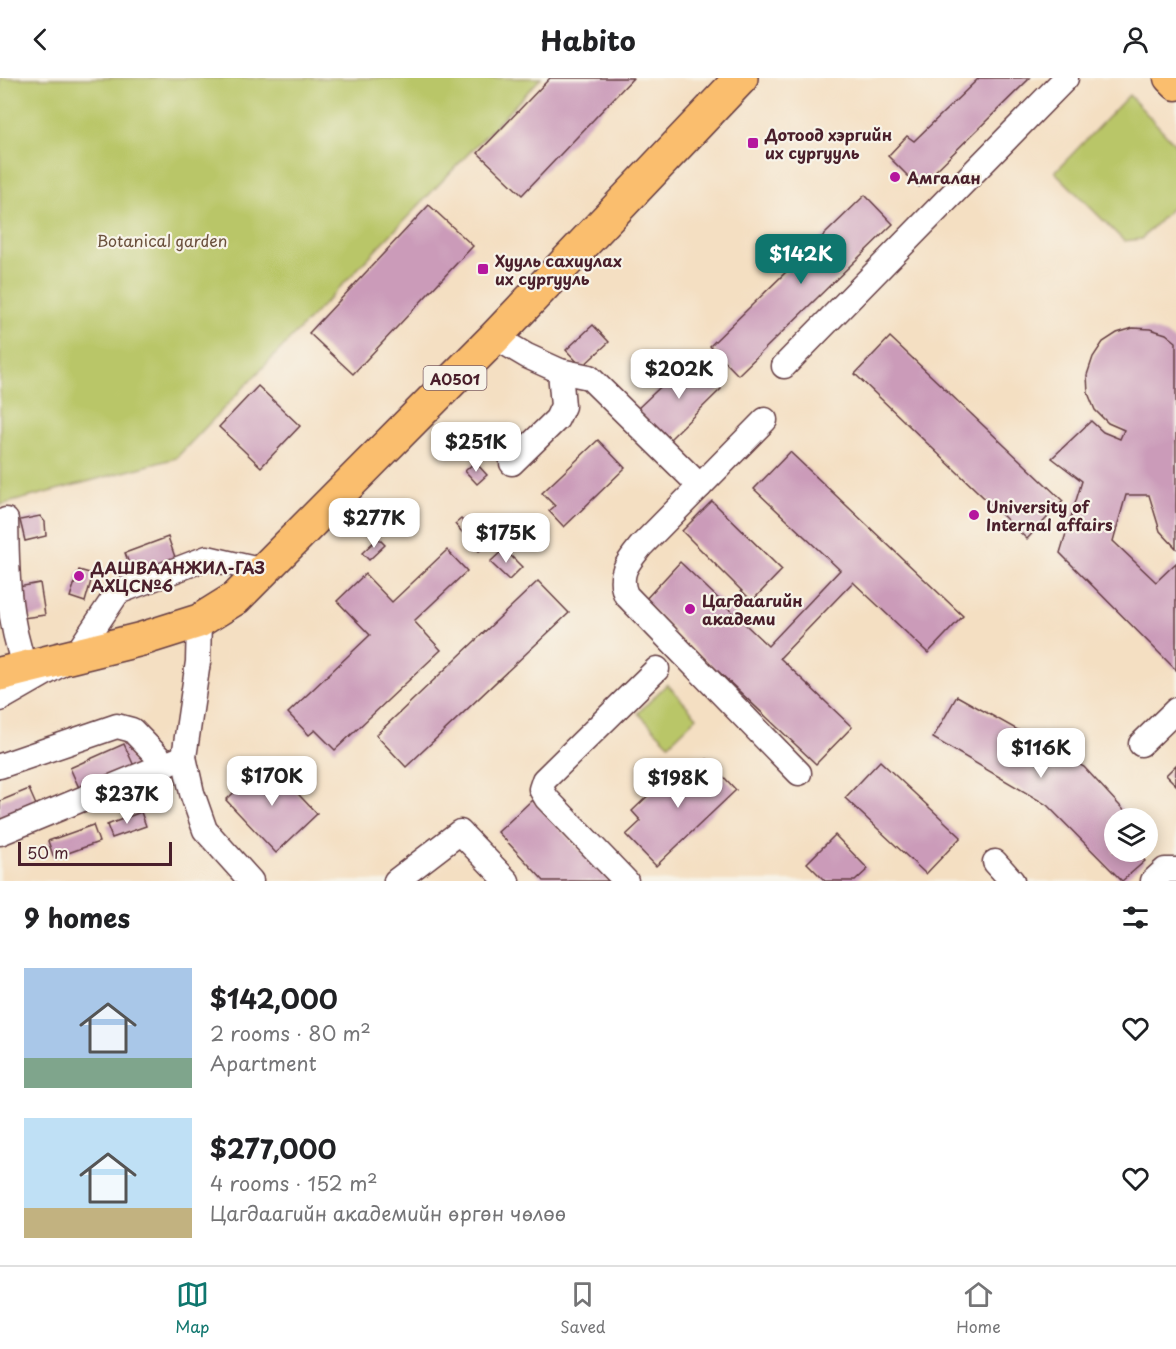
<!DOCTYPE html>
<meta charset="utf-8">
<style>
:root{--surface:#fff;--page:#f6f6f6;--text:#202124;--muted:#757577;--line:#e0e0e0;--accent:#0f766e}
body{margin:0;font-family:"Playpen Sans",sans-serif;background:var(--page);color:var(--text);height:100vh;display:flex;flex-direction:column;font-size:22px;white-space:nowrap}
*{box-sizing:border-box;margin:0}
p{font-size:20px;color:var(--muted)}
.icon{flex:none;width:33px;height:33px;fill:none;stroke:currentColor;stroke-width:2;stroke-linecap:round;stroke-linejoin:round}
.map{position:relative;height:803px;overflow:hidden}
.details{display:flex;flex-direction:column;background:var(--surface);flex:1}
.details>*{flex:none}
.tools{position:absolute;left:1104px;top:730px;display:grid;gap:12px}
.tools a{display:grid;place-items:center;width:54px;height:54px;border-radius:50%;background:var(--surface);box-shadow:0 3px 15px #0003;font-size:30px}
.scale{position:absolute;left:18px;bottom:15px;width:154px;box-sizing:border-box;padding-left:6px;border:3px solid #4a1f2b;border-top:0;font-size:16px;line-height:21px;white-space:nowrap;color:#4a1f2b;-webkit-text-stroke:4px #f7f3e8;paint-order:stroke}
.price{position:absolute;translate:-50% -51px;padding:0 14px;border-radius:12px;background:#fff;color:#222;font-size:20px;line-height:39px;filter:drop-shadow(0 2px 3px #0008)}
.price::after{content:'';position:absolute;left:50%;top:36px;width:18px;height:14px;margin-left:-9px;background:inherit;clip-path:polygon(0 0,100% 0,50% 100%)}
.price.on{background:var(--accent);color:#fff}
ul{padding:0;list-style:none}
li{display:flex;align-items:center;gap:18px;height:150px;padding:0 24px}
li span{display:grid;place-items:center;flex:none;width:168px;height:120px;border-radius:0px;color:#555}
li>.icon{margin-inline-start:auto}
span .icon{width:72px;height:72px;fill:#fffc;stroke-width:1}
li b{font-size:26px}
h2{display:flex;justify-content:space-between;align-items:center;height:72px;padding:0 24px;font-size:26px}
header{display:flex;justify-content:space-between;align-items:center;height:78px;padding:0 24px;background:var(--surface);font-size:27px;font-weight:700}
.dock{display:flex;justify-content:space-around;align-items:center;height:84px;border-top:2px solid var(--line);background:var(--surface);font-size:16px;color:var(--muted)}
.dock a{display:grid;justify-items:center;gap:3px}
.dock .on{color:var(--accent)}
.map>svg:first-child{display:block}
.green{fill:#b9c668;stroke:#82724a;stroke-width:1.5}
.building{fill:#cb9bb9}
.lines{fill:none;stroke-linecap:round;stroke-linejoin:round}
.minor-casing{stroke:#643c42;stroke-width:27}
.major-casing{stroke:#643c42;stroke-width:33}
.highway-casing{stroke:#643c42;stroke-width:36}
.minor{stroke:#fff;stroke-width:24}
.major{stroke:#fabe6e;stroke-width:30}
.highway{stroke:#fabe6e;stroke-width:33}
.poi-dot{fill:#b5179e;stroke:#f7f3e8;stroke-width:2}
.labels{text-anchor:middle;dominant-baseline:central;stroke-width:4.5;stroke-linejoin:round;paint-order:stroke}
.shield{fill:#f7f3e8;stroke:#7e5f64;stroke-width:1.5}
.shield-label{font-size:15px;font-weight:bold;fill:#4a1f2b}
.poi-label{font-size:16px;font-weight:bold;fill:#4a1f2b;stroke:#f7f3e8;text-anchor:start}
.park-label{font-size:16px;fill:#6b513d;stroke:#f7f3e8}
</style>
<header><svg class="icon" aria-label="back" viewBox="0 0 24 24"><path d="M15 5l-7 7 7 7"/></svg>Habito<svg class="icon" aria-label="person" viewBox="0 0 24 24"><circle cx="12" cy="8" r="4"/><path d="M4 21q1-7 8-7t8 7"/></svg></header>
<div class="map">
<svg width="1176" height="803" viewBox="0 0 1176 803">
<rect width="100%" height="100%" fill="#f7f3e8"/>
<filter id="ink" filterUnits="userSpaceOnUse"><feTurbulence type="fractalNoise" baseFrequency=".0167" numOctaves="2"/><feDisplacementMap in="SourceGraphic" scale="12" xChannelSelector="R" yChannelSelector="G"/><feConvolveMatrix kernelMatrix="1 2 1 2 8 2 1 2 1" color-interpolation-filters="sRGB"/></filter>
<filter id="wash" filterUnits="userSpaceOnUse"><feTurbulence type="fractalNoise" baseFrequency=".008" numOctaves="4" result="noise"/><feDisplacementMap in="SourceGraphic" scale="24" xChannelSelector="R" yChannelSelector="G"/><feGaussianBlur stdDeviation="1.35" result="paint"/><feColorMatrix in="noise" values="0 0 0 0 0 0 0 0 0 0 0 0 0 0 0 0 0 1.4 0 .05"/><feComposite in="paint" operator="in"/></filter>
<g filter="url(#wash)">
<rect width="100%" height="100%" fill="#f4dfc2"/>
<g class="green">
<path d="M0 0H541L176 380 0 427Z"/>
<path d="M1129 17 1176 67V126L1141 161 1124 163 1055 94Z"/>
<path d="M667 606 697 639 669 666 638 635Z"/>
</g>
<g id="blocks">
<g class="building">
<path d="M550 0H633L522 117 478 75Z"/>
<path d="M979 0H1030L919 109 888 78 907 58 914 63Z"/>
<path d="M865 117 893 146 738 297 710 268Z"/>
<path d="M429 127 473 168 353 296 309 255Z"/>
<path d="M593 247 609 264 582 289 566 272Z"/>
<path d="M1133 250 1150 251 1166 256 1176 264V470L1160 453 1149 417H1126L1113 463 1156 504 1176 485V592L1060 475 1082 403 1052 380 1091 343 1103 354 1120 361 1124 352 1108 345 1095 332 1088 315 1087 297 1093 279 1103 264 1117 255Z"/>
<path d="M890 259 1063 423 1027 461 855 296Z"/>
<path d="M691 280 721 311 667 364 636 332Z"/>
<path d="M258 308 300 348 261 389 219 349Z"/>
<path d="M598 362 625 390 564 449 549 433 555 428 542 415Z"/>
<path d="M790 374 963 538 928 575 853 504 780 580 852 649 816 686 644 523 680 484 768 568 840 492 754 411Z"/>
<path d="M475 384 487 397 477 406 465 393Z"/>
<path d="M712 423 782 492 752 523 682 453Z"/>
<path d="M40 438 45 444 46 458 25 463 20 442Z"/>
<path d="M461 441 486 468 479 473 455 446Z"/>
<path d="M168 459 177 485 135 501 125 475Z"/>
<path d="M378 460 385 467 369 482 362 475Z"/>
<path d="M504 471 522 489 509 502 490 484Z"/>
<path d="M447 472 467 493 414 543 441 572 335 672 315 652 309 657 288 635 370 557 337 523 365 496 392 524Z"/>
<path d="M79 492 93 496 85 524 70 519Z"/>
<path d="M538 503 569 535 406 689 376 657Z"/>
<path d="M40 505 45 537 23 540 18 509Z"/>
<path d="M957 618 1084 689 1132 741H1114V774H1137L1145 783 1122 803 1047 727 933 660Z"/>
<path d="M124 666 134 688 80 712 70 690Z"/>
<path d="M707 681 736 712 656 788 626 757 641 743 632 733 682 685 692 695Z"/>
<path d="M267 683 317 736 276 775 226 722Z"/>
<path d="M880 683 961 759 926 796 845 720Z"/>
<path d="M1176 687V707L1166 697Z"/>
<path d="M29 711 36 727 0 743V723Z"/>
<path d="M532 722 609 803H544L498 754Z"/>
<path d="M141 734 146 748 112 760 107 747Z"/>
<path d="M93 747 99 764 54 780 48 763Z"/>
<path d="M835 757 868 791 855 803H825L807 785Z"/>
</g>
</g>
</g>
<g filter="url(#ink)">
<use href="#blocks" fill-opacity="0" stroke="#643c42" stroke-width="1.5"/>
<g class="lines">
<g class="minor-casing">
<g id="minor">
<path d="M495 259 527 278 560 293 589 299 700 408"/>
<path d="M784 288 1066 0"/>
<path d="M765 342 641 468C628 484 617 496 626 517L799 695"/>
<path d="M512 385 557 341 563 328 560 293"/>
<path d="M6 442C7 494 7 540 25 589"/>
<path d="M199 543 198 584 184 679 192 715 205 752 251 803"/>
<path d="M0 621 75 578 118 514 207 480 264 493"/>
<path d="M1141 666 1176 632"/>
<path d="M0 688 117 648 132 652 166 687"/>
<path d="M0 755 184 679"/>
<path d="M995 784 1012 803"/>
<path d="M396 803 460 754 507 803"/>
<path d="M626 803 547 721 541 711 544 702 657 591"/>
<path d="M1153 803 1165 792H1176"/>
</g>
</g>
<g class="major-casing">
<path id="major" d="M1169 0 1176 7"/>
</g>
<g class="highway-casing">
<path id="highway" d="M0 596 142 561 199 543 236 520 495 259 741 0"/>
</g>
<use href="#minor" class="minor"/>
<use href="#major" class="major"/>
<use href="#highway" class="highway"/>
</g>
</g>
<g class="poi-dot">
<rect x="747" y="59" width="12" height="12" rx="3"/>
<circle cx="895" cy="99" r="6"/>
<rect x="477" y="185" width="12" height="12" rx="3"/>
<circle cx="974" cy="437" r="6"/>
<circle cx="79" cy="498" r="6"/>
<circle cx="690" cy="531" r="6"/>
</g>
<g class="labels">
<rect class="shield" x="423.5" y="288" width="63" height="24" rx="4.5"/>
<g class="shield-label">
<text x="455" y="300">A0501</text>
</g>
<g class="poi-label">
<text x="765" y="56">Дотоод хэргийн<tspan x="765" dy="18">их сургууль</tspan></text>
<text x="907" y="99">Амгалан</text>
<text x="495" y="182">Хууль сахиулах<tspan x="495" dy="18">их сургууль</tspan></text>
<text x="986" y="428">University of<tspan x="986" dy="18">Internal affairs</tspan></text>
<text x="91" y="489">ДАШВААНЖИЛ-ГАЗ<tspan x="91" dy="18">АХЦС№6</tspan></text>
<text x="702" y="522">Цагдаагийн<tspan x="702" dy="18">академи</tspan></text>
</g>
<g class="park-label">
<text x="162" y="162">Botanical garden</text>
</g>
</g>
</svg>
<div class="tools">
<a><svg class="icon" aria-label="layers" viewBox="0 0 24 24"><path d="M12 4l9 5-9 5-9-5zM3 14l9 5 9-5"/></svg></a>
</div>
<div class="scale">50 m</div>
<b class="price on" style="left:801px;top:207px">$142K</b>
<b class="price" style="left:679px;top:322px">$202K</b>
<b class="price" style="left:476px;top:395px">$251K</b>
<b class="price" style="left:374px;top:471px">$277K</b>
<b class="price" style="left:506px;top:486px">$175K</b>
<b class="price" style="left:1041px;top:701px">$116K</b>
<b class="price" style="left:272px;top:729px">$170K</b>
<b class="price" style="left:678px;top:731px">$198K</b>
<b class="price" style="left:127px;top:747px">$237K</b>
</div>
<section class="details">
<h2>9 homes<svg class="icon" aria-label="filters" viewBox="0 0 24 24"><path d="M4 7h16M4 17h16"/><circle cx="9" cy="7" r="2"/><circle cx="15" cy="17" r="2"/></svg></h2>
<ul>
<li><span style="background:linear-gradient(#a9c7e8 75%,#7fa58c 0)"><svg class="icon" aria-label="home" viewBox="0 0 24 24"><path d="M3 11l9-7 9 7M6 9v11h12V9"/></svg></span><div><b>$142,000</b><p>2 rooms · 80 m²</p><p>Apartment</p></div><svg class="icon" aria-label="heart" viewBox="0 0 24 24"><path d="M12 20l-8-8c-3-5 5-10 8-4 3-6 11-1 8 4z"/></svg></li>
<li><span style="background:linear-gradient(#bfe0f5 75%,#c2b280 0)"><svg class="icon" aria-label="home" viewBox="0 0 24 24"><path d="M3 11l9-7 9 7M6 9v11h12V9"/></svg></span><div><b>$277,000</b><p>4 rooms · 152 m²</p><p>Цагдаагийн академийн өргөн чөлөө</p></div><svg class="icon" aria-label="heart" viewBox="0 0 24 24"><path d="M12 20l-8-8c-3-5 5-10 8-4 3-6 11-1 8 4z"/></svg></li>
</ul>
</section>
<nav class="dock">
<a class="on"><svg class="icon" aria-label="map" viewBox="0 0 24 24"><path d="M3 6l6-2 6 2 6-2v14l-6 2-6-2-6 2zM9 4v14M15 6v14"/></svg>Map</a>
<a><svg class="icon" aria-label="saved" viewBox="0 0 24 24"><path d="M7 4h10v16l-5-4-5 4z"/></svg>Saved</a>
<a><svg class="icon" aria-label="home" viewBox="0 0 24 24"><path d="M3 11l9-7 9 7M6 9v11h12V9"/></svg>Home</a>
</nav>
